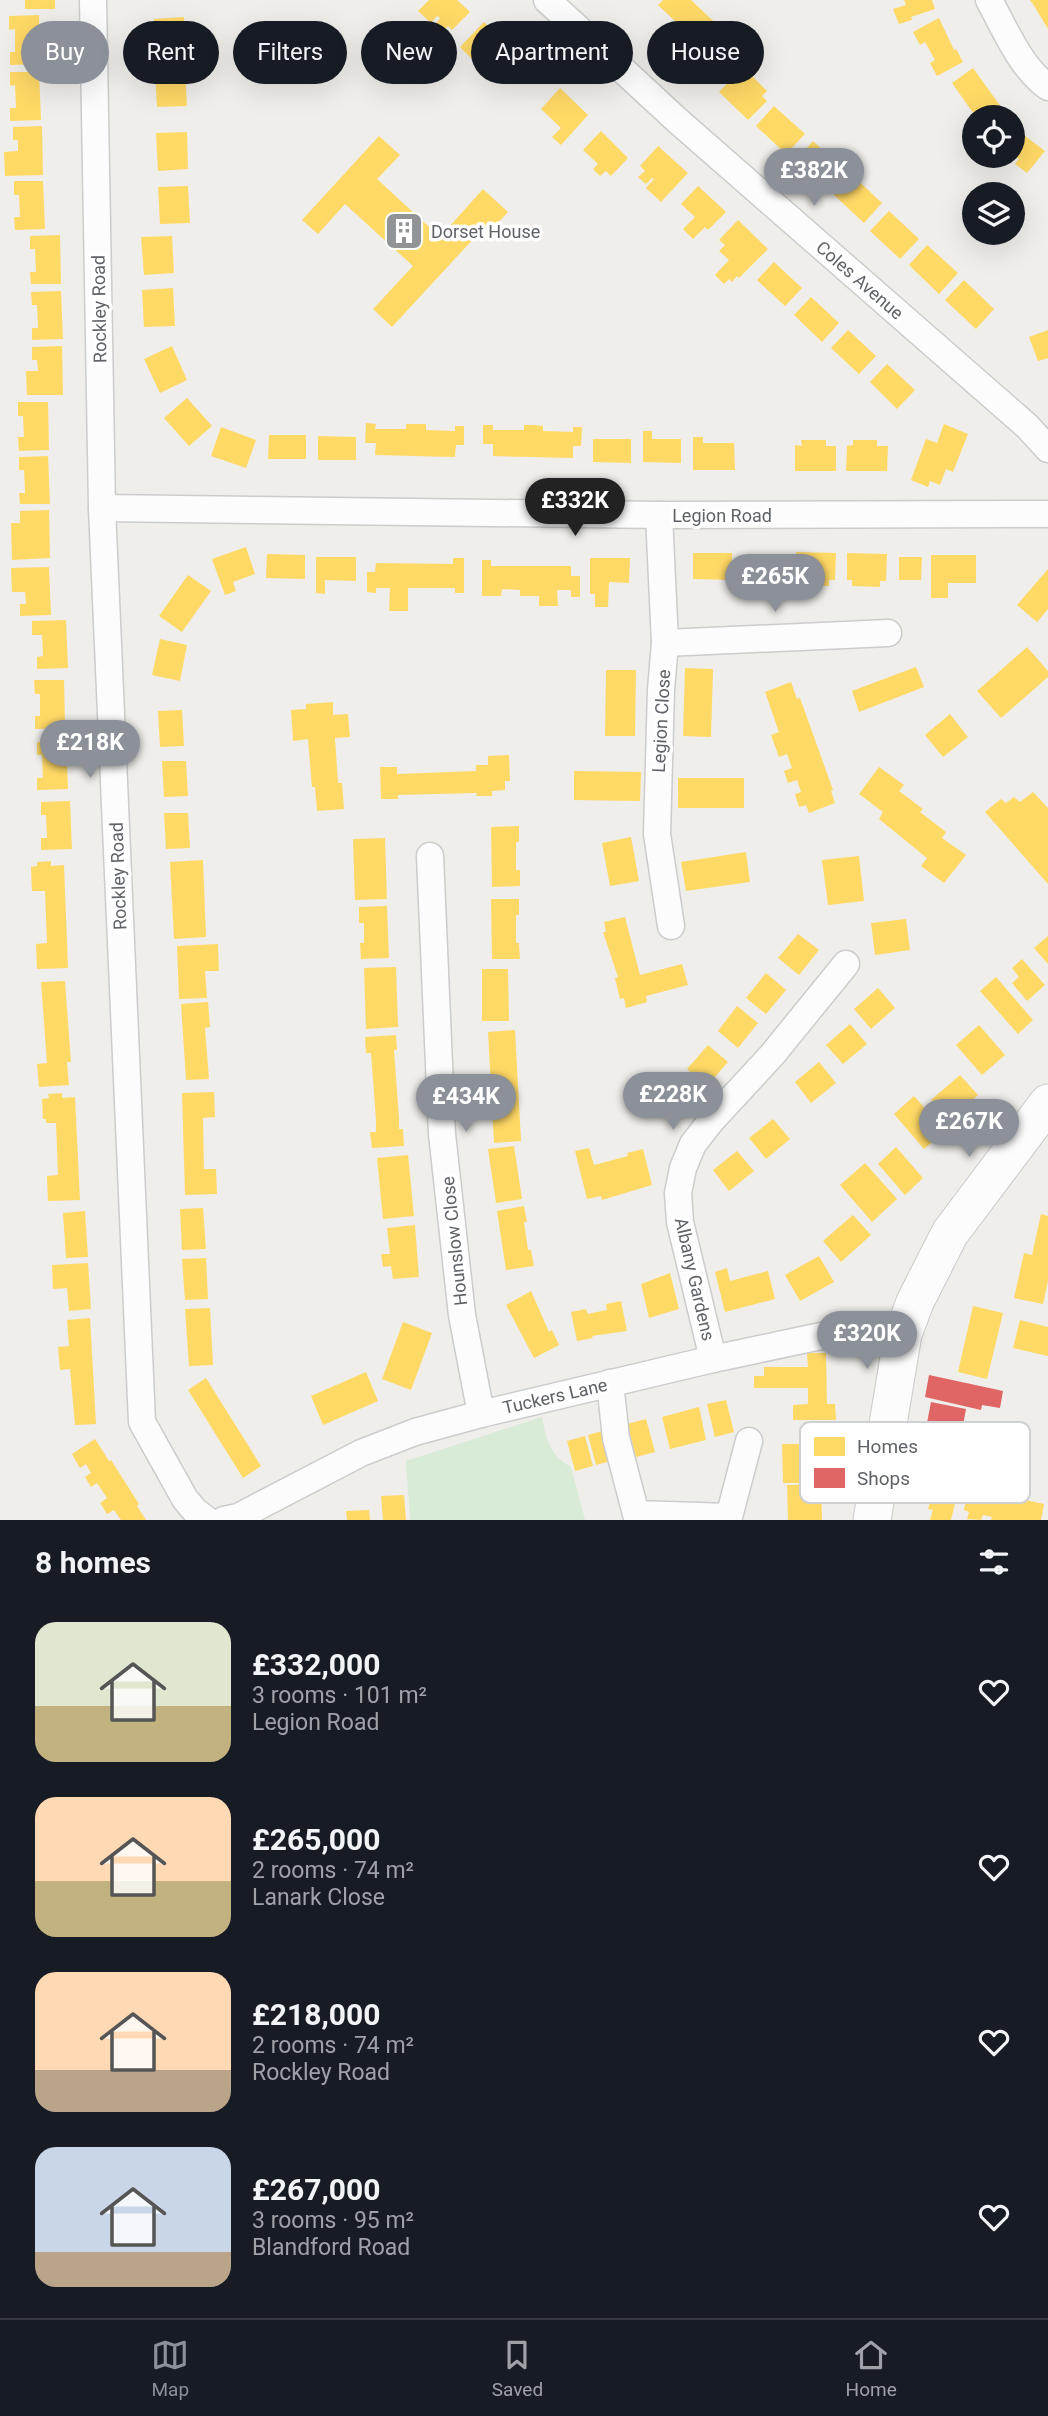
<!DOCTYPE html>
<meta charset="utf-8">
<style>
:root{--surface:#171b24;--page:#20242c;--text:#f1f3f6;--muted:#9ea1a6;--line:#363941;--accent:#8c9099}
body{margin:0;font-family:Roboto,sans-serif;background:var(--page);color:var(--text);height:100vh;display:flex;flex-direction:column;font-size:26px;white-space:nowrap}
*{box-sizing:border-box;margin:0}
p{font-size:23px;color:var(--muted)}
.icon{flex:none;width:38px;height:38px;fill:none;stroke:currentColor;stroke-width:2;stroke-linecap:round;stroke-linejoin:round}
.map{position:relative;height:1520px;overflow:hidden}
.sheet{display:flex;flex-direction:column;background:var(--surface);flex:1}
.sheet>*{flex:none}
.guide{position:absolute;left:21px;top:21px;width:1006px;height:63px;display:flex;gap:14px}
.tools{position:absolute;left:962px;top:105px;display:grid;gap:14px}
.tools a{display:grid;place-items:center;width:63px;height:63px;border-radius:50%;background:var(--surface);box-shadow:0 7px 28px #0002;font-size:35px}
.price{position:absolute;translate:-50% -60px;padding:0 16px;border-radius:24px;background:var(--accent);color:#fff;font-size:23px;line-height:46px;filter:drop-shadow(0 2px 4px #0008)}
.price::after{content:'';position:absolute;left:50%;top:42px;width:21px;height:16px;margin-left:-10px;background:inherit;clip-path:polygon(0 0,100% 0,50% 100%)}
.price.selected{background:#222;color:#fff}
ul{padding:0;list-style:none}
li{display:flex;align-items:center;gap:21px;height:175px;padding:0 35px}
li span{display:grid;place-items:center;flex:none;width:196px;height:140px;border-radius:21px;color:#555}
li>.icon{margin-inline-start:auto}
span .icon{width:84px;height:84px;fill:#fffc;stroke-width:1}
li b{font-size:30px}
h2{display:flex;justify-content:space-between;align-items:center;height:84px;padding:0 35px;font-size:30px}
.pill{padding:0 24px;border-radius:32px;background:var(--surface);box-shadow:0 7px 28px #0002;font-size:24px;line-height:63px}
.pill.selected{background:var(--accent);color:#fff}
.dock{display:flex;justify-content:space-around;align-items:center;height:98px;border-top:2px solid var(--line);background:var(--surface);font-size:19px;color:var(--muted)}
.dock a{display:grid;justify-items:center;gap:4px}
.dock .selected{color:var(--accent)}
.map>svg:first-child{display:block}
.green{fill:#d8ebd6}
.homes{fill:#ffd966}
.shops{fill:#e06666}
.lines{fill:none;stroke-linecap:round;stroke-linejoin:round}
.street-casing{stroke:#cbcccc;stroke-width:29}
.secondary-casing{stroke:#cacacb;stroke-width:39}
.street{stroke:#fdfcfc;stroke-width:26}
.secondary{stroke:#fdfcfc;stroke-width:37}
.labels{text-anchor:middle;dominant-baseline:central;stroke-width:7;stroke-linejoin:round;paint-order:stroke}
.poi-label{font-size:18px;fill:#5f6368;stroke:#fff;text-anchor:start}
.street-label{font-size:18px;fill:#5f6368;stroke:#fff}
.key{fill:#fff;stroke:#cfd0d2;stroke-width:2}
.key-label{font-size:19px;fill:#5f6368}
</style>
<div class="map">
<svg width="1048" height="1520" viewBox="0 0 1048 1520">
<rect width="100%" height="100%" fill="#efeeea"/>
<path class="green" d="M542 1417C546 1439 550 1456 571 1467L585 1520H410L406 1461Z"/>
<g class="homes">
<rect x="25" y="0" width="30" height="9"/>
<path d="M429 0H457L470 12 452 30 448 26 443 32 435 24 440 19 439 17 437 16 431 23 418 11Z"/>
<path d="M663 0H691L729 36 711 55 658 5Z"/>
<path d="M904 0H932L935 9 911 17 912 20 899 24 893 9 906 5Z"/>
<path d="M1030 0H1048V29L1033 4Z"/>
<path d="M39 15 40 64 10 65V52H15V29L9 30V16Z"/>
<path d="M184 17 186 55 156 56 154 19Z"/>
<path d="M939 18 954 50 956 49 963 62 937 76 930 63 935 60 925 42 920 45 913 32Z"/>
<path d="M484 22 518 55 500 74 480 55 474 61 460 47Z"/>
<path d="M743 67 767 91 762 96 767 101 748 120 719 92Z"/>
<path d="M973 68 1004 111 995 117H976L952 83Z"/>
<path d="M185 69 187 106 157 107 155 70Z"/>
<path d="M10 72H39L41 120 10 121V108H16L15 85 10 86Z"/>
<path d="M560 88 588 115 561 145 552 137 561 128 541 109Z"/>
<path d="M774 106 805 134 786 154 756 126Z"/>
<path d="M1013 124 1018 128 1017 130 1045 151 1027 173 1015 164 1019 159 1013 155Z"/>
<path d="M42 126 43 175 5 176 4 152 18 151V140H13V127Z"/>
<path d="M601 131 628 158 611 176 606 171 600 176 593 169 598 164 583 150Z"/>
<path d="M187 132 188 169 158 171 156 133Z"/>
<path d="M379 136 400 155 377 179 440 237 483 189 508 212 493 228 488 223 392 327 373 309 413 266 345 204 318 234 302 220Z"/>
<path d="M813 141 844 170 825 190 795 161Z"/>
<path d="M658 146 688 173 661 202 646 188 654 179 652 178 646 184 638 177 645 171 640 166Z"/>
<path d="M852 175 882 203 864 223 834 195Z"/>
<path d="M14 181H43L45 229 15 230 14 217H20L19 195H14Z"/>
<path d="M188 186 190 223 160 224 158 187Z"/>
<path d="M698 186 726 212 708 230 705 227 693 239 683 229 695 217 681 204Z"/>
<path d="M889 211 919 239 900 259 870 231Z"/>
<path d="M738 220 768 249 739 278 737 276 732 282 729 279 724 284 715 275 729 260 719 251 725 245 719 240Z"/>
<path d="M60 235 61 284H31L30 272H36L35 249H30V236Z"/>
<path d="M172 236 174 273 144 275 141 237Z"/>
<path d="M927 245 958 273 939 294 909 265Z"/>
<path d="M774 262 802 288 785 306 757 280Z"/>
<path d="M964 280 994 309 976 329 945 300Z"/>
<path d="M173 288 175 326 144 327 142 290Z"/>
<path d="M61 291 63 339 32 340V328H38L37 305H32L31 292Z"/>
<path d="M811 297 839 323 822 342 794 315Z"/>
<path d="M848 330 876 356 859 374 831 348Z"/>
<path d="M1048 330V358L1038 361 1029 337Z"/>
<path d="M62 346 63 395H27L26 371H38L37 360H32V347Z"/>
<path d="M172 346 187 380 160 393 144 359Z"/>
<path d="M887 364 915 390 897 409 870 382Z"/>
<path d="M187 398 212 426 189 446 164 418Z"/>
<path d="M18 402H48L49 450 19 451 18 437H24L23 416H18Z"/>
<path d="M366 423 376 424 375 429H406V424H426V430L455 431V426H464V445H456L455 457 375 455 376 443H365Z"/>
<path d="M944 424 968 434 953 472 946 469 940 485 930 481 928 487 911 480 926 439 937 443Z"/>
<path d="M483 425H493V430H524V425H534L543 426V431L573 432V427H582L581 446H573V458L493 456V444H483Z"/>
<path d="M221 427 256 440 246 468 211 456Z"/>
<path d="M643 431H652V439H681V463L643 462Z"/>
<path d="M269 435H306V459H268Z"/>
<path d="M318 436 356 437V460H318Z"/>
<path d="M693 437H703V443H734L735 470H693Z"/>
<path d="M593 439H631V463L593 462Z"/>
<path d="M801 440H826V446H836V471H795V445L802 446Z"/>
<path d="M853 440H877V446H888L887 471H846L847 446 853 445Z"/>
<path d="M48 456 50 504H20L19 493H25L24 470H19V457Z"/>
<path d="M49 510 50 558 12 560 11 523H20V511Z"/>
<path d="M246 547 255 574 233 582 236 591 225 595 212 559Z"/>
<path d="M796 552 836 553 835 580H829V586H801V580H796Z"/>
<path d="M693 553H732V580L693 579Z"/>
<path d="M847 553 887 554 886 581H880V587L852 586V580H847Z"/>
<path d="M267 554 305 555V579L266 578Z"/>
<path d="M744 555H784V594H766V583L763 582V589H743Z"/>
<path d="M931 555H976V583H948V598H931Z"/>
<path d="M316 557H356V581L325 580V594L316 593Z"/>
<path d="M899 557H922L921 580H899Z"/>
<path d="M453 558H464V593H455V588H408V611H389L390 588H376V593L367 592V572H375L376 563 453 564Z"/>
<path d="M590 558H630L629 583 609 582 608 607H595V594H590Z"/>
<path d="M482 560H491V566H571V576H580V597H571V590H557L558 606H539V596H520V590L502 589 501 596H482Z"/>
<path d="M49 567 51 615 20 616V604H26L25 592H12L11 568Z"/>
<path d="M1048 569V609L1037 622 1017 605Z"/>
<path d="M188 575 211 591 182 632 159 616Z"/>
<path d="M66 620 68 668 37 669V657L43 656 42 635H32V621Z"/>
<path d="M160 639 187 645 180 681 152 675Z"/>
<path d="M1027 647 1048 671V677L1001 718 977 691Z"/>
<path d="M916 667 924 687 859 712 852 691Z"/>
<path d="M685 668 713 669 711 737 683 736Z"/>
<path d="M606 670H636L635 736H605Z"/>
<path d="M34 680H64L65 728 35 729V716H40V694H35Z"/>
<path d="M791 682 797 699 800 698 833 790 831 791 835 803 809 813 806 805 799 807 795 794 801 792 797 780 788 783 784 771 792 768 787 754 779 757 771 735 779 732 765 692Z"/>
<path d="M333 702V715L348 714 350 737 335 738 338 783H342L344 809 317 811 315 787H312L308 739 293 741 291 710 306 709V704Z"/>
<path d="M182 710 184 746 160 747 158 711Z"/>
<path d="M950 714 968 737 943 757 925 735Z"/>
<path d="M66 741 68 789 37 790V778H43L42 755H37V742Z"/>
<path d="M509 755 510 781H505V790L492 791V796H476L477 793 398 795V799H381L380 767H397V774L476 771V765H488V756Z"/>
<path d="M162 761H186L188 796 164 797Z"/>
<path d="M879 767 904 785 899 791 923 809 920 812 946 832 942 838 966 855 944 883 921 866 927 858 879 819 883 812 859 794Z"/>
<path d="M574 771 641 772 640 801 574 800Z"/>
<rect x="678" y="778" width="66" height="30"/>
<path d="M1033 792 1048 808V884L985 812 1001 799 1006 803 1014 797 1020 802Z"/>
<path d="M70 801 72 849 41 850V838H47L46 815H41V802Z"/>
<path d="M164 813H188L190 848 166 849Z"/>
<path d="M519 826V842H516V870H520V886L492 887 491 827Z"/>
<path d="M631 837 639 881 610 886 602 843Z"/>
<path d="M385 838 387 899 355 900 353 839Z"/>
<path d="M746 852 750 882 686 891 681 862Z"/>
<path d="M859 856 864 901 828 905 822 860Z"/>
<path d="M203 860 206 937 174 939 170 862Z"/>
<path d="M51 861V866L64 865 68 968 37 969 36 944 47 943 45 891H32L31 867 37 866V862Z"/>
<path d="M491 899H519V915H516V943H519L520 959H492Z"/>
<path d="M387 906 389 958 361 959 360 943H364V923H359V907Z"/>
<path d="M625 917 640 975 682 964 688 985 646 996 647 1002 626 1008 624 998 620 999 615 978 618 977 603 932H606L604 922Z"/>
<path d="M906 919 910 950 875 955 871 923Z"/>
<path d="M798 934 819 950 799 975 778 958Z"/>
<path d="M1048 936V964L1034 948Z"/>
<path d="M218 944 219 971H205L207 998 179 999 177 946Z"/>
<path d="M1022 959 1045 985 1027 1001 1012 983 1019 977 1012 968Z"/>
<path d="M396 967 398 1027 366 1029 364 968Z"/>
<path d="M482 969H508L509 1021H482Z"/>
<path d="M766 973 786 990 766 1014 746 998Z"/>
<path d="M996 977 1033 1020 1018 1034 980 991Z"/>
<path d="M65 981 71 1062H67L69 1085 39 1087 37 1064 47 1063 41 982Z"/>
<path d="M878 988 895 1008 871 1029 854 1009Z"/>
<path d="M208 1002 210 1027 205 1028 209 1079 186 1080 181 1004Z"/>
<path d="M737 1006 758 1023 738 1048 718 1031Z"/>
<path d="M850 1024 867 1044 843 1064 826 1045Z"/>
<path d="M979 1025 1005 1055 982 1075 956 1045Z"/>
<path d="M515 1030 521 1141 494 1143 488 1032Z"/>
<path d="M396 1035 397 1050H394L399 1118V1129H403L404 1146 372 1148 370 1132H376V1120L371 1053H366L365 1037Z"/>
<path d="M708 1045 728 1062 707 1086 687 1069Z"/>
<path d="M819 1062 836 1083 811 1103 795 1082Z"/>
<path d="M960 1075 978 1095 949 1121 931 1100Z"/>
<path d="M675 1080 692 1101 669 1121 652 1101Z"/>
<path d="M214 1092 215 1117 203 1118 204 1169H216L217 1194 185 1195 182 1093Z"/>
<path d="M62 1093V1098L75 1097 80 1200 48 1201 47 1176 58 1175 56 1123H46V1119H43L42 1099 49 1098 48 1094Z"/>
<path d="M914 1096 945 1131 924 1149 894 1114Z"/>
<path d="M773 1119 790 1139 766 1159 749 1138Z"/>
<path d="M514 1146 522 1199 496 1203 488 1149Z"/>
<path d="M896 1147 923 1178 905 1195 878 1164Z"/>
<path d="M589 1148 594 1165 628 1156 627 1153 643 1149 652 1185 602 1200 601 1196 587 1199 575 1151Z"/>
<path d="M737 1151 754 1171 729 1191 713 1170Z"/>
<path d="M408 1155 414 1216 383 1219 377 1158Z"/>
<path d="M865 1163 897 1199 872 1222 840 1185Z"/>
<path d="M524 1206 527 1222H524L528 1250H531L534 1266 506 1270 497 1211Z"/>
<path d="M203 1208 206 1249 182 1250 180 1209Z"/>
<path d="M85 1211 88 1257 66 1258 63 1213Z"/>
<path d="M1041 1214 1048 1216V1281L1043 1304 1014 1298 1024 1253 1032 1255Z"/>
<path d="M853 1215 871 1235 841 1262 823 1241Z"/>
<path d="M415 1225 419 1277 393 1279 391 1266 383 1267 381 1254H390L387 1228Z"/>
<path d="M819 1256 834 1282 800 1301 785 1275Z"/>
<path d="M206 1258 208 1299 185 1300 182 1259Z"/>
<path d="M88 1263 91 1309 69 1311 67 1288 53 1289 52 1265Z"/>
<path d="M727 1268 730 1281 768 1271 775 1299 725 1312 715 1272Z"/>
<path d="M670 1273 679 1309 649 1318 641 1284Z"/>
<path d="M531 1291 549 1332 552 1330 559 1345 534 1358 506 1305Z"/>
<path d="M621 1301 627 1331 592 1336 593 1338 577 1341 571 1312 586 1309 588 1314 597 1312 607 1310 606 1304Z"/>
<path d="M973 1306 1003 1313 987 1379 958 1372Z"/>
<path d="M210 1308 213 1365 189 1366 185 1309Z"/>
<path d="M90 1318 96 1424 75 1425 70 1369 60 1370 58 1347 69 1346 67 1320Z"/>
<path d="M1020 1320 1048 1327V1356L1013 1348Z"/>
<path d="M403 1322 432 1333 411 1390 382 1379Z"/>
<path d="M807 1353H826L827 1404H835L836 1420H793V1405L808 1404V1388H754V1376H764V1367H808Z"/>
<path d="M366 1372 378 1401 323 1425 311 1396Z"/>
<path d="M206 1378 261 1466 243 1478 188 1390Z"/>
<path d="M726 1400 734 1432 715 1437 707 1404Z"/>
<path d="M699 1407 706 1440 670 1449 662 1417Z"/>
<path d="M646 1419 655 1452 636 1457 627 1424Z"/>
<path d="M606 1430 614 1460 596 1465 588 1435Z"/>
<path d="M585 1436 593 1466 575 1471 567 1441Z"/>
<path d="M95 1439 109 1461 111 1460 139 1504 137 1506 146 1520H121L114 1510 107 1514 100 1503 107 1498 97 1483 91 1487 85 1477 91 1473 86 1464 80 1468 72 1454Z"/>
<path d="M782 1444H817L818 1483H783Z"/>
<path d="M821 1484 822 1520H788L787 1485Z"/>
<path d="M980 1487 1015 1493 1014 1497 1016 1498 1044 1504 1041 1520H991L992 1517 983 1515 981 1520 967 1519 969 1512 964 1510 968 1488 980 1490Z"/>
<path d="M933 1489 957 1495 951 1520H930L933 1510 928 1509Z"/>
<path d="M404 1495 406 1520H383L381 1496Z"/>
<path d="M369 1510 370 1520H347L346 1511Z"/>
</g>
<g class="shops">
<path d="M929 1375 1003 1391 1000 1408 982 1405 981 1410 925 1397Z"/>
<path d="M931 1402 966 1409 962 1430 927 1423Z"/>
</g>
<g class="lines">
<g class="street-casing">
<g id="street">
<path d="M93 0 102 508 142 1422 185 1499 195 1511 207 1520"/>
<path d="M547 0 678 121 1027 426 1048 449"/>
<path d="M989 0C1005 29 1020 67 1048 87"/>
<path d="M102 508 659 515 1048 514"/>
<path d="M659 515 665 643 661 690 657 834 671 926"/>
<path d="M665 643 888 633"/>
<path d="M430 856 442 1134 462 1315 481 1414"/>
<path d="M713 1359 680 1222 678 1193 683 1168 693 1144 711 1121 772 1055 846 964"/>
<path d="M610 1383 616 1438 636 1514 729 1517 749 1441"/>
<path d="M224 1520 238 1517 361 1453 415 1432 481 1414 713 1359 821 1336 862 1332 903 1334"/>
</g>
</g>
<g class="secondary-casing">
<path id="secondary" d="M872 1520 903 1334 915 1302 950 1233 1048 1103"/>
</g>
<use href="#street" class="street"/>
<use href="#secondary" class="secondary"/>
</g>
<defs>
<g id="building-square" transform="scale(2.0125)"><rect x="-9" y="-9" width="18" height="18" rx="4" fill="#919496" stroke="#fff"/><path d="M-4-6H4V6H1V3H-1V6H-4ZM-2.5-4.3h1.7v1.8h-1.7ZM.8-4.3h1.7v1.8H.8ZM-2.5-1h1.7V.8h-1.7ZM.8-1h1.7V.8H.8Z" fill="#fff"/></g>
</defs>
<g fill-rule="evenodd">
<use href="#building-square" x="404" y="231"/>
</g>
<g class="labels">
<g class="poi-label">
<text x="431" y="231">Dorset House</text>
</g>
<g class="street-label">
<text transform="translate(860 280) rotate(41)">Coles Avenue</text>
<text transform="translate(99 309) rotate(-91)">Rockley Road</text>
<text x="722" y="515">Legion Road</text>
<text transform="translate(661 721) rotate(-87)">Legion Close</text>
<text transform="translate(118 876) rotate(-92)">Rockley Road</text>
<text transform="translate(454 1241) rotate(-96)">Hounslow Close</text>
<text transform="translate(695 1279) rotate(77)">Albany Gardens</text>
<text transform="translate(555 1396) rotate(-13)">Tuckers Lane</text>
</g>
</g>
<rect x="800" y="1422" width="230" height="81" rx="10" class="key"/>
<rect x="814" y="1437" width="31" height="19" fill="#ffd966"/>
<rect x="814" y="1468" width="31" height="20" fill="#e06666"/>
<g class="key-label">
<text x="857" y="1453">Homes</text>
<text x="857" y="1485">Shops</text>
</g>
</svg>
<div class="tools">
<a><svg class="icon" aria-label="locate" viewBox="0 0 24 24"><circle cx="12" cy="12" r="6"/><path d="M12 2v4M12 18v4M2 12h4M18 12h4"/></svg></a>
<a><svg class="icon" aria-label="layers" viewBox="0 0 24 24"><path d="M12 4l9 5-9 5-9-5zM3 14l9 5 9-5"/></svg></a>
</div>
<b class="price" style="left:814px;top:208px">£382K</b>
<b class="price selected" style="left:575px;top:538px">£332K</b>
<b class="price" style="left:775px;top:614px">£265K</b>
<b class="price" style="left:90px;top:780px">£218K</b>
<b class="price" style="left:673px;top:1132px">£228K</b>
<b class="price" style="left:466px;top:1134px">£434K</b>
<b class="price" style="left:969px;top:1159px">£267K</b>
<b class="price" style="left:867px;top:1371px">£320K</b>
<div class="guide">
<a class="pill selected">Buy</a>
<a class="pill">Rent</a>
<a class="pill">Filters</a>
<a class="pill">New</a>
<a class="pill">Apartment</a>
<a class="pill">House</a>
</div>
</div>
<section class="sheet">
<h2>8 homes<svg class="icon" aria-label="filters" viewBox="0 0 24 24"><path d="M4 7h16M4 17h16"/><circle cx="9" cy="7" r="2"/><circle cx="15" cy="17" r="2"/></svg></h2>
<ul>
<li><span style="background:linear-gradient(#dfe7d0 60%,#c2b280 0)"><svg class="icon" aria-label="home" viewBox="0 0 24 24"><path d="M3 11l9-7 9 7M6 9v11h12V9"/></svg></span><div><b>£332,000</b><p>3 rooms · 101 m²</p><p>Legion Road</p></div><svg class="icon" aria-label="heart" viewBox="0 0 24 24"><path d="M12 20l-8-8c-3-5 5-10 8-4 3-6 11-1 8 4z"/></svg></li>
<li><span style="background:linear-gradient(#ffd9b3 60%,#c2b280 0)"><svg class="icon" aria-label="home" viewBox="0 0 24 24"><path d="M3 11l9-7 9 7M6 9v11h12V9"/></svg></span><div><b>£265,000</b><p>2 rooms · 74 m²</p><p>Lanark Close</p></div><svg class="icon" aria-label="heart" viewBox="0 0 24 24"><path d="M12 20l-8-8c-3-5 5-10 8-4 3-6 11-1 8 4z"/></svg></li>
<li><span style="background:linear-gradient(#ffd9b3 70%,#b9a48a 0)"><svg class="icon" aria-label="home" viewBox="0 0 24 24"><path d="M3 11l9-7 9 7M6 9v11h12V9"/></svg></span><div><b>£218,000</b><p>2 rooms · 74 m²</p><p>Rockley Road</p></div><svg class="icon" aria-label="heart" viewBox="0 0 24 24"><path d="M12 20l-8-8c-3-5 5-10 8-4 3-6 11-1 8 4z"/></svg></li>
<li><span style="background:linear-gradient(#c9d6e8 75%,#b9a48a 0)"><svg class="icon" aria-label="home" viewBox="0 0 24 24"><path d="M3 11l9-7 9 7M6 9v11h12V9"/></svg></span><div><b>£267,000</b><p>3 rooms · 95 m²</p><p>Blandford Road</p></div><svg class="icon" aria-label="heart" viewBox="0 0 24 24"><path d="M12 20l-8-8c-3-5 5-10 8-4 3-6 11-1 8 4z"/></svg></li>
</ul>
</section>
<nav class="dock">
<a class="selected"><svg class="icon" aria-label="map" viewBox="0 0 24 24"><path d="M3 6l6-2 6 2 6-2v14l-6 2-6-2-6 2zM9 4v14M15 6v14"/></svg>Map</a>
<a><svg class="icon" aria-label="saved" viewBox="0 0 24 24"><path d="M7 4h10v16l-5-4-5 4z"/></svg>Saved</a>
<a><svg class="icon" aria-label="home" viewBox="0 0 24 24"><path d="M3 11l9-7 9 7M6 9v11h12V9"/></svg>Home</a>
</nav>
